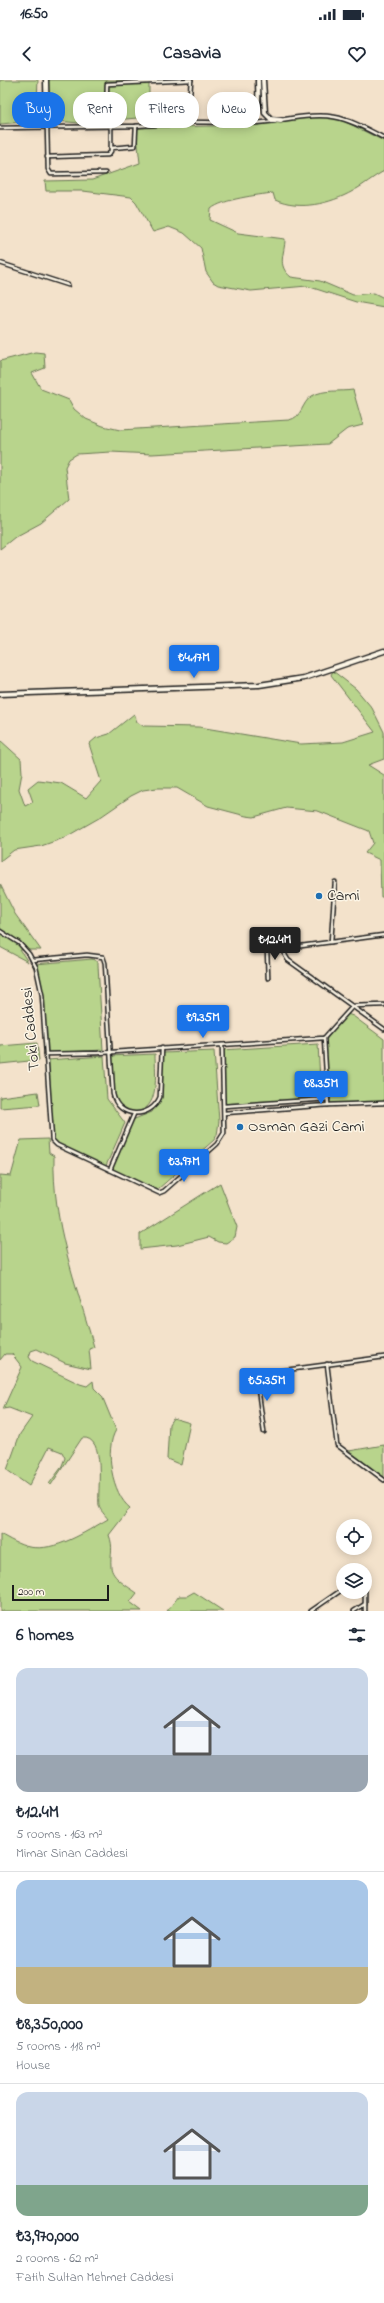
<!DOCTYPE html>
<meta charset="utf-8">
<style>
:root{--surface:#fff;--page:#f2f2f3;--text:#1f2937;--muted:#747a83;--line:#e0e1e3;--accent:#1a73e8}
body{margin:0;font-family:"Indie Flower",sans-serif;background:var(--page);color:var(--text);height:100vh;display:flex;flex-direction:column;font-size:15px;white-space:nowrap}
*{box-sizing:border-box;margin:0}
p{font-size:13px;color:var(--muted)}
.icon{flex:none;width:22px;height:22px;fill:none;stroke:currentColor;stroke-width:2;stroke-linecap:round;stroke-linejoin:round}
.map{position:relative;height:1531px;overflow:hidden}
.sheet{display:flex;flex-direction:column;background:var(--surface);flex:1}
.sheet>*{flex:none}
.guide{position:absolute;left:12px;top:12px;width:360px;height:36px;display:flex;gap:8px}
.buttons{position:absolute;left:336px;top:1439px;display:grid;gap:8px}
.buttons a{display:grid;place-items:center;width:36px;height:36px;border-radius:50%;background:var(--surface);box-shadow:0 2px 10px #0003;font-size:20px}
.scale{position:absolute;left:12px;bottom:10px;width:97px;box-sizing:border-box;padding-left:4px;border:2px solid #1c1c1c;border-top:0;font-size:11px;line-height:14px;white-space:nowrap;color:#1c1c1c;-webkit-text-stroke:3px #fcf5e5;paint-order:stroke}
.price{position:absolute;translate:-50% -34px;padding:0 9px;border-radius:4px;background:var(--accent);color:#fff;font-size:13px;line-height:26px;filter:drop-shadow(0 1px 2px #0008)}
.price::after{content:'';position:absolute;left:50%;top:24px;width:12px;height:9px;margin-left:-6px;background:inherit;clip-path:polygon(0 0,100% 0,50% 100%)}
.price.active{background:#222;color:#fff}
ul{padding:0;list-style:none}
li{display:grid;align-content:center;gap:8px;height:212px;padding:0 16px}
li+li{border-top:1px solid var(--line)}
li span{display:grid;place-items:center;height:124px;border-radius:12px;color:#555}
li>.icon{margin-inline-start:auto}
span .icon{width:72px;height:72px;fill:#fffc;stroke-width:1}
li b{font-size:17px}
h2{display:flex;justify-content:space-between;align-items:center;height:48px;padding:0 16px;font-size:17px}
.chip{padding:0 14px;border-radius:16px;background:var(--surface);box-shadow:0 2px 10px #0003;font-size:14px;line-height:36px}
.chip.active{background:var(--accent);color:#fff}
.status{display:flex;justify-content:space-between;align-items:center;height:28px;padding:0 20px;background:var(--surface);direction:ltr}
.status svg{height:11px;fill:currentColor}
header{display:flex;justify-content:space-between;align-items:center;height:52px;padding:0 16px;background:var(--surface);font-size:18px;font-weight:700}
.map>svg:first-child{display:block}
.green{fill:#b8d48c;stroke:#6a7854}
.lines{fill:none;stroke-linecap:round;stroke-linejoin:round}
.street-casing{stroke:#1c1c1c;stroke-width:5.5}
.secondary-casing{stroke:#1c1c1c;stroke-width:7}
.street{stroke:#fcf5e5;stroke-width:2.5}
.secondary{stroke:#fcf5e5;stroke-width:4}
.poi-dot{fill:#1f6fb2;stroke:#fcf5e5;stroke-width:1.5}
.labels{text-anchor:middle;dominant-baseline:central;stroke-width:3;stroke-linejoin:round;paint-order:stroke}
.poi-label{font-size:16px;fill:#1c1c1c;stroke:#fcf5e5;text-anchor:start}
.street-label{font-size:16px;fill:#1c1c1c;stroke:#fcf5e5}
</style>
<div class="status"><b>16:50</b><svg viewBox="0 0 49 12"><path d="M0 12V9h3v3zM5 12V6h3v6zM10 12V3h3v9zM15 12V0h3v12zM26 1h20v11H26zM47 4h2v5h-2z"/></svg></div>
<header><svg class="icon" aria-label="back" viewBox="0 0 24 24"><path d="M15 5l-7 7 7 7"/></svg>Casavia<svg class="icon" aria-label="heart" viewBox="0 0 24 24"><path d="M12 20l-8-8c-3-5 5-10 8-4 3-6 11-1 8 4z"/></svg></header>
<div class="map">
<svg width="384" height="1531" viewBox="0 0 384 1531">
<rect width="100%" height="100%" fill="#f3e2cb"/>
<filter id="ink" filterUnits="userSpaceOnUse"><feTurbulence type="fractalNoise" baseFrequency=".025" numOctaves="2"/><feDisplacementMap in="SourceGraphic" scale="8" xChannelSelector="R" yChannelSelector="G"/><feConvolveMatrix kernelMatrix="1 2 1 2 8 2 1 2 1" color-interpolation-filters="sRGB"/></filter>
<g filter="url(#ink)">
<g class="green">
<path d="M0 0H38L36 41 0 44Z"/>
<path d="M47 0H149V37L80 43 55 41 47 32Z"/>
<path d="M316 36 342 40 384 61V91C373 97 364 105 353 111 330 124 299 131 275 120L273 113C257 115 223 119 211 129L210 140 238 153 285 159C285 174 276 185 291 197L320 201 353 215 374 213 384 218V227L356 222 307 206 251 211 218 205 213 202 206 192 201 168 184 153 169 147 153 152 136 122 131 117 83 111H46L45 101 92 100 140 83 136 48 250 45Z"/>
<path d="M35 272 44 273 45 288 32 293 41 309 69 320 74 329 86 339 103 346 120 350 289 340C303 337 301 323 312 316 324 309 340 312 353 310L363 345 347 349 328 364 152 374 111 372 77 374 69 379 65 387 69 419 41 443 15 457 0 469V281Z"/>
<path d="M333 591 356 609 372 628 384 652V679L368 685 384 695V817H381L380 780 365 773 373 763 369 751 318 731 286 728 254 737 246 736 208 726 177 708H157L143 710 131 716 99 738 64 758 41 766 14 770 0 781V660L21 679 22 693 19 709 25 726 33 722 28 708 38 700 61 703 86 718 101 701 89 664 96 658 109 654 134 634 137 642 143 646 199 647 301 664 343 662 375 652 331 595Z"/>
<path d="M0 804 15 834 41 870H20L28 882 0 867Z"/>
<path d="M92 879 98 882V885L103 970 46 973 43 918 35 884Z"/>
<path d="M347 934 353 936 384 959V1023L329 1025 324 962Z"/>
<path d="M37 963 39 980 0 984V966Z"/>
<path d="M318 964 321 1019 225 1025 221 970Z"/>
<path d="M214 971 219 1041 217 1055 214 1060 158 1109H148L110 1091 132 1040 152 1032 159 1020 162 973Z"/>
<path d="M155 974C155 993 161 1032 133 1032 125 1032 118 1029 115 1022 108 1011 110 990 109 976Z"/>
<path d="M104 976 107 1019 125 1043 105 1088 58 1066 52 1060 47 980Z"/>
<path d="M38 1012 40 1025 0 1028V1017Z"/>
<path d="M48 1059 49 1073 54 1076C52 1143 76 1203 94 1267L89 1269 91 1289 65 1283 37 1269 31 1271 29 1277 32 1281 80 1304 87 1306 93 1301 94 1308 102 1316 116 1350C104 1369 112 1414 130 1428L109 1455C114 1468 110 1474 111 1486 111 1498 129 1507 137 1513L130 1522 142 1531H0V1454C9 1459 19 1465 29 1467 56 1472 85 1452 108 1439 105 1435 100 1430 99 1426 97 1411 107 1355 82 1358L51 1405 49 1404 61 1388 65 1378 62 1372 49 1367 29 1406 7 1390 20 1354 32 1337 9 1328 3 1329 22 1287 12 1274H5L0 1280V1095L11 1096 21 1060Z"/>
<path d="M220 1103 237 1147 235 1157 226 1163 218 1162 209 1157 177 1165 140 1169V1154Z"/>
<path d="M173 1338 190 1343 181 1385 167 1379 169 1344Z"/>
<path d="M384 1365V1397L349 1371Z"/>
<path d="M194 1512 223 1531H167L179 1516H187Z"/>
</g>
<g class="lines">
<g class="street-casing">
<g id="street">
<path d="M280 40C331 32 339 34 384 58"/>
<path d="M188 42 191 0"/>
<path d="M47 46 48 89 51 94 105 93"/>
<path d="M106 46 107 4 191 0"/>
<path d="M0 48 136 46 188 42 256 43 275 41"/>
<path d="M111 68 135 66 136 46"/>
<path d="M47 77 108 75 111 71V46"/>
<path d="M0 183 68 205"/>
<path d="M0 851 19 863 29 874 36 887 42 915 52 1060 57 1065 159 1113 164 1111 217 1064 224 1053 222 965"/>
<path d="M331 862 335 802"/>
<path d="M286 868 285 875 288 880 384 949"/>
<path d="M32 880 87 875 103 877 105 883 113 1014C118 1039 151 1039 160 1017L162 968"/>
<path d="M268 898 267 870 270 867 286 868 384 855"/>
<path d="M324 958 328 1025 384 1023"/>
<path d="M46 974 98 973 324 958 353 926 384 925"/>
<path d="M224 1026 328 1019"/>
<path d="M224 1033 328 1025"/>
<path d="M110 1090 134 1034"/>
<path d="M327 1284 337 1365 384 1400"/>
<path d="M264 1352 256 1294 384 1277"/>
<path d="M311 1531 343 1509"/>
<path d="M354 1531 365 1524"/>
<path d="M365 1531V1500"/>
</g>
</g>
<g class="secondary-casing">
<g id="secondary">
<path d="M46 0 47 46"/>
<path d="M263 0 265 33 271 39 281 40"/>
<path d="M243 43C262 36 258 17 258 0"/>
<path d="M0 614 259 605 304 598 384 571"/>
</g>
</g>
<use href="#street" class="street"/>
<use href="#secondary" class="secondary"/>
</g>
</g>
<g class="poi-dot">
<circle cx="319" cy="816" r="4"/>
<circle cx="240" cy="1047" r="4"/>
</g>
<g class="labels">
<g class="poi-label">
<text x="327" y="816">Cami</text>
<text x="248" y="1047">Osman Gazi Cami</text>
</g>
<g class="street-label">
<text transform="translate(31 949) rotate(-95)">Toki Caddesi</text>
</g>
</g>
</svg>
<div class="buttons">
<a><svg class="icon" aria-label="locate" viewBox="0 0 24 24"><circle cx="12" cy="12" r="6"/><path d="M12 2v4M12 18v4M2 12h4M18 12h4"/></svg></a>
<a><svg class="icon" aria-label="layers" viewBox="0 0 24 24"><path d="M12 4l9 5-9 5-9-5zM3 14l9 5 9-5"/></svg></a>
</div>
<div class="scale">200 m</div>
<b class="price" style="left:194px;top:599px">₺4.17M</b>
<b class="price active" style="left:275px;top:881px">₺12.4M</b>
<b class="price" style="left:203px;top:959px">₺9.35M</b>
<b class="price" style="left:321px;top:1025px">₺8.35M</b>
<b class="price" style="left:184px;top:1103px">₺3.97M</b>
<b class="price" style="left:267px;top:1322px">₺5.35M</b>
<div class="guide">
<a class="chip active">Buy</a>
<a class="chip">Rent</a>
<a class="chip">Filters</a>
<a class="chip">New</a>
</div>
</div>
<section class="sheet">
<h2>6 homes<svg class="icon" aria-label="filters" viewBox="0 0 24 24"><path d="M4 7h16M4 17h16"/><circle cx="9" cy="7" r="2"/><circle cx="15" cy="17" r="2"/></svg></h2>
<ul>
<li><span style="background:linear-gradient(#c9d6e8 70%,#9aa5b1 0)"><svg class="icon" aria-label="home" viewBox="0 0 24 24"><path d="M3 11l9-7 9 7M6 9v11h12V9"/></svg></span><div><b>₺12.4M</b><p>5 rooms · 163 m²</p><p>Mimar Sinan Caddesi</p></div></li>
<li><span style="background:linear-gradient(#a9c7e8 70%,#c2b280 0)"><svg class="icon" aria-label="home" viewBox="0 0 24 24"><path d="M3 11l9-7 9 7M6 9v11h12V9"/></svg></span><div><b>₺8,350,000</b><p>5 rooms · 118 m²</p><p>House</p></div></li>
<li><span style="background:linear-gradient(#c9d6e8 75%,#7fa58c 0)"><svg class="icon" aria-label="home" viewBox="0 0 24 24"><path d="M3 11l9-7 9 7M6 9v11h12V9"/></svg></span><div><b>₺3,970,000</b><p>2 rooms · 62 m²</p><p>Fatih Sultan Mehmet Caddesi</p></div></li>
</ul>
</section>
